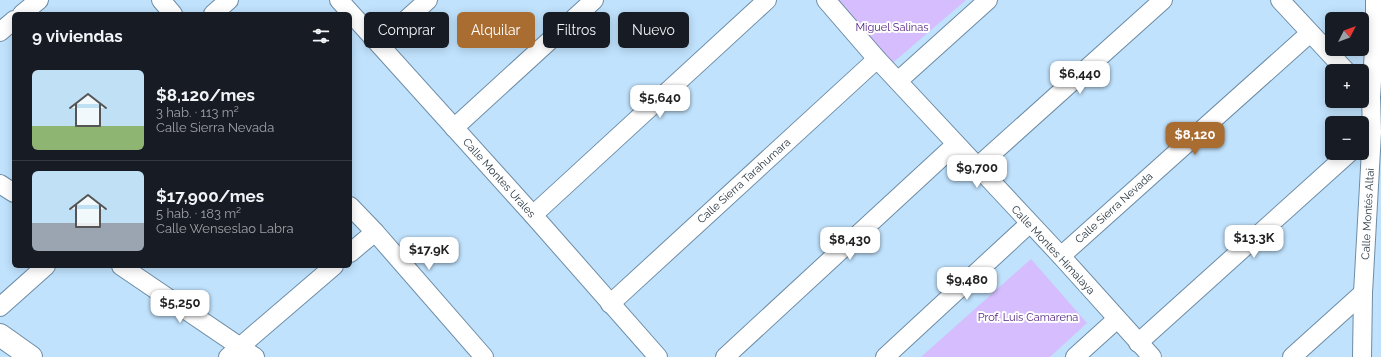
<!DOCTYPE html>
<html lang="es">
<meta charset="utf-8">
<style>
:root{--surface:#171b24;--page:#242831;--text:#f1f3f6;--muted:#9ea1a6;--line:#363941;--accent:#aa6d31}
body{margin:0;font-family:Raleway,sans-serif;background:var(--page);color:var(--text);height:100vh;display:flex;flex-direction:column;font-size:15px;white-space:nowrap}
*{box-sizing:border-box;margin:0}
p{font-size:13px;color:var(--muted)}
.icon{flex:none;width:22px;height:22px;fill:none;stroke:currentColor;stroke-width:2;stroke-linecap:round;stroke-linejoin:round}
.map{position:relative;flex:1;overflow:hidden}
.drawer{position:absolute;left:12px;top:12px;width:340px;height:256px;display:flex;flex-direction:column;background:var(--surface);border-radius:6px;box-shadow:0 2px 10px #0003}
.drawer>*{flex:none}
.hud{position:absolute;left:364px;top:12px;width:380px;height:36px;display:flex;gap:8px}
.needle{width:26px;rotate:48deg}
.controls{position:absolute;left:1325px;top:12px;display:grid;gap:8px}
.controls a{display:grid;place-items:center;width:44px;height:44px;border-radius:6px;background:var(--surface);box-shadow:0 2px 10px #0003;font-size:20px}
.price{position:absolute;translate:-50% -34px;padding:0 9px;border-radius:8px;background:#fff;color:#222;font-size:13px;line-height:26px;filter:drop-shadow(0 1px 2px #0008)}
.price::after{content:'';position:absolute;left:50%;top:24px;width:12px;height:9px;margin-left:-6px;background:inherit;clip-path:polygon(0 0,100% 0,50% 100%)}
.price.on{background:var(--accent);color:#fff}
ul{padding:0;list-style:none}
li{display:flex;align-items:center;gap:12px;height:100px;padding:0 20px}
li+li{border-top:1px solid var(--line)}
li span{display:grid;place-items:center;flex:none;width:112px;height:80px;border-radius:6px;color:#555}
li>.icon{margin-inline-start:auto}
span .icon{width:48px;height:48px;fill:#fffc;stroke-width:1}
li b{font-size:17px}
h2{display:flex;justify-content:space-between;align-items:center;height:48px;padding:0 20px;font-size:17px}
.tag{padding:0 14px;border-radius:6px;background:var(--surface);box-shadow:0 2px 10px #0003;font-size:14px;line-height:36px}
.tag.on{background:var(--accent);color:#fff}
.map>svg:first-child{display:block}
.green{fill:#d6bdfe}
.lines{fill:none;stroke-linecap:round;stroke-linejoin:round}
.minor-casing{stroke:#6d8ca5;stroke-width:20}
.secondary-casing{stroke:#6d8ca5;stroke-width:24}
.minor{stroke:#fff;stroke-width:18}
.secondary{stroke:#fff;stroke-width:22}
.labels{text-anchor:middle;dominant-baseline:central;stroke-width:4;stroke-linejoin:round;paint-order:stroke}
.park-label{font-size:11px;fill:#501f80;stroke:#fefefe}
.street-label{font-size:11px;fill:#293640;stroke:#fefefe}
</style>
<div class="map">
<svg width="1381" height="357" viewBox="0 0 1381 357">
<rect width="100%" height="100%" fill="#c0e2fd"/>
<g class="green">
<path d="M833 0H966L889 66Z"/>
<path d="M1031 259 1087 323 1050 357H921Z"/>
</g>
<g class="lines">
<g class="minor-casing">
<g id="minor">
<path d="M161 0 173 14"/>
<path d="M339 0 533 215 658 357"/>
<path d="M826 0 877 59 1061 256 1152 357"/>
<path d="M1280 0 1346 71"/>
<path d="M22 14 39 0"/>
<path d="M213 14 229 0"/>
<path d="M0 32 14 20"/>
<path d="M379 44 428 0"/>
<path d="M898 81 988 0"/>
<path d="M454 128 594 0"/>
<path d="M977 167 1163 0"/>
<path d="M0 184 14 193"/>
<path d="M350 206 375 232 484 357"/>
<path d="M533 215 767 0"/>
<path d="M350 253 375 232"/>
<path d="M1061 256 1310 33"/>
<path d="M121 266 255 357"/>
<path d="M610 304 877 59"/>
<path d="M0 307 46 266"/>
<path d="M1138 343 1349 153"/>
<path d="M228 357 334 266"/>
<path d="M725 357 956 144"/>
<path d="M885 357 1029 224"/>
<path d="M1075 357 1117 319"/>
<path d="M1292 357 1363 293"/>
<path d="M1362 357 1363 293 1372 132 1371 97 1375 34V0"/>
</g>
</g>
<g class="secondary-casing">
<path id="secondary" d="M0 335 31 357"/>
</g>
<use href="#minor" class="minor"/>
<use href="#secondary" class="secondary"/>
</g>
<g class="labels">
<g class="park-label">
<text x="892" y="27">Miguel Salinas</text>
<text x="1028" y="317">Prof. Luis Camarena</text>
</g>
<g class="street-label">
<text transform="translate(499 178) rotate(48)">Calle Montes Urales</text>
<text transform="translate(744 181) rotate(-42)">Calle Sierra Tarahumara</text>
<text transform="translate(1114 208) rotate(-42)">Calle Sierra Nevada</text>
<text transform="translate(1368 214) rotate(-87)">Calle Montés Altai</text>
<text transform="translate(1053 250) rotate(47)">Calle Montes Himalaya</text>
</g>
</g>
</svg>
<div class="controls">
<a><svg class="needle" viewBox="-14 -14 28 28"><path d="M0-13l5 13h-10z" fill="#e53935"/><path d="M0 13l5-13h-10z" fill="#9ea1a6"/></svg></a>
<a>+</a>
<a>−</a>
</div>
<b class="price" style="left:1080px;top:95px">$6,440</b>
<b class="price" style="left:660px;top:119px">$5,640</b>
<b class="price on" style="left:1195px;top:156px">$8,120</b>
<b class="price" style="left:977px;top:189px">$9,700</b>
<b class="price" style="left:1254px;top:259px">$13.3K</b>
<b class="price" style="left:850px;top:261px">$8,430</b>
<b class="price" style="left:429px;top:271px">$17.9K</b>
<b class="price" style="left:967px;top:301px">$9,480</b>
<b class="price" style="left:180px;top:324px">$5,250</b>
<div class="hud">
<a class="tag">Comprar</a>
<a class="tag on">Alquilar</a>
<a class="tag">Filtros</a>
<a class="tag">Nuevo</a>
</div>
<section class="drawer">
<h2>9 viviendas<svg class="icon" aria-label="filters" viewBox="0 0 24 24"><path d="M4 7h16M4 17h16"/><circle cx="9" cy="7" r="2"/><circle cx="15" cy="17" r="2"/></svg></h2>
<ul>
<li><span style="background:linear-gradient(#bfe0f5 70%,#8fb573 0)"><svg class="icon" aria-label="home" viewBox="0 0 24 24"><path d="M3 11l9-7 9 7M6 9v11h12V9"/></svg></span><div><b>$8,120/mes</b><p>3 hab. · 113 m²</p><p>Calle Sierra Nevada</p></div></li>
<li><span style="background:linear-gradient(#bfe0f5 65%,#9aa5b1 0)"><svg class="icon" aria-label="home" viewBox="0 0 24 24"><path d="M3 11l9-7 9 7M6 9v11h12V9"/></svg></span><div><b>$17,900/mes</b><p>5 hab. · 183 m²</p><p>Calle Wenseslao Labra</p></div></li>
</ul>
</section>
</div>
